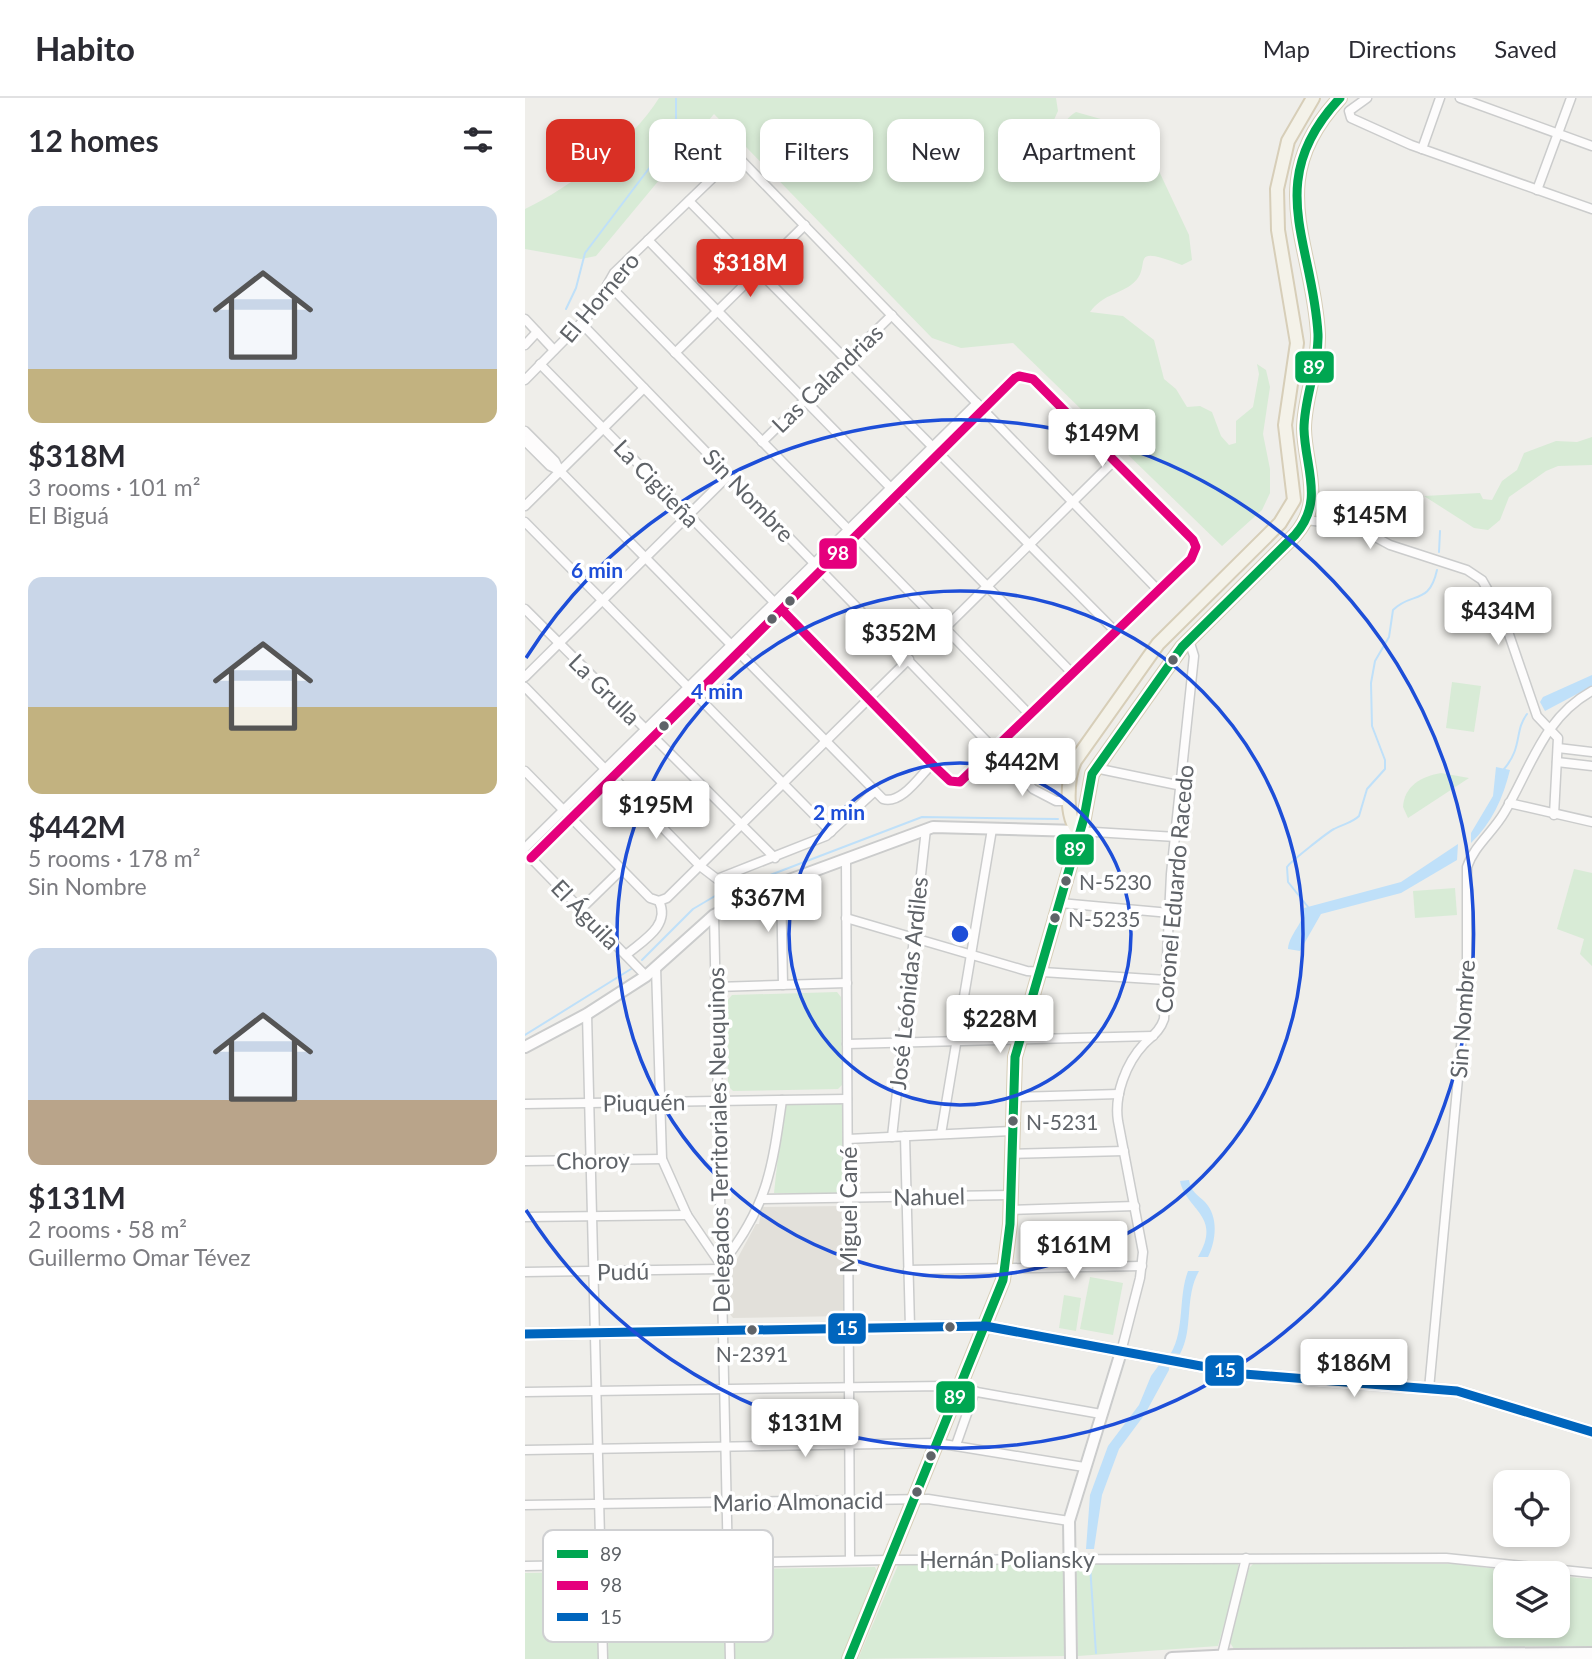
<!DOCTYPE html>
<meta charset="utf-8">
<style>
:root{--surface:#fff;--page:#f7f7f7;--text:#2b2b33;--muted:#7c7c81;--line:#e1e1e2;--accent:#d93025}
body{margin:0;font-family:Lato,sans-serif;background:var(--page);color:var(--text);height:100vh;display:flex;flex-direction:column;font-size:26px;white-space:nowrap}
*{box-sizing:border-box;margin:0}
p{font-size:23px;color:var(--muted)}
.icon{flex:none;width:38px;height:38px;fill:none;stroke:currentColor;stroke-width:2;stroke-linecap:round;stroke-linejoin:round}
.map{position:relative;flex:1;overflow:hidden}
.panel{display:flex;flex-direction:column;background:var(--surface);width:525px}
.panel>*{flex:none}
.top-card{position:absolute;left:21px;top:21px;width:665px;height:63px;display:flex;gap:14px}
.buttons{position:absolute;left:968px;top:1372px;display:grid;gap:14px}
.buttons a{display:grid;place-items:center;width:77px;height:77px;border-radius:14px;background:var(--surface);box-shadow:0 4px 10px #0003;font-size:35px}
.price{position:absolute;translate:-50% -60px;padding:0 16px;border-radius:7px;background:#fff;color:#222;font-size:23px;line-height:46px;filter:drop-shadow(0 2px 4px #0008)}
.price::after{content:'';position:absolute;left:50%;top:42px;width:21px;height:16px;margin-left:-10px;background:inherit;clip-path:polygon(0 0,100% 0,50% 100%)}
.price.selected{background:var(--accent);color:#fff}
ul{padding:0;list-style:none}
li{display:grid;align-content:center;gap:14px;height:371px;padding:0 28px}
li span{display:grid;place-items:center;height:217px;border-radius:14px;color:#555}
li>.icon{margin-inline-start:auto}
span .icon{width:126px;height:126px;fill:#fffc;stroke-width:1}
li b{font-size:30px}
h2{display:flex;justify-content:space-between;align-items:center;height:84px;padding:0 28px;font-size:30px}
.tag{padding:0 24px;border-radius:14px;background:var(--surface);box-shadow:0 4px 10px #0003;font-size:24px;line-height:63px}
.tag.selected{background:var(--accent);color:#fff}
header{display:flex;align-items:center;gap:42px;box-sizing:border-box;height:98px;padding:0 35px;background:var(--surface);border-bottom:2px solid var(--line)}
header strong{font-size:33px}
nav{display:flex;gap:38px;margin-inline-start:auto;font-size:24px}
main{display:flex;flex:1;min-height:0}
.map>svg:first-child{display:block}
.education{fill:#e2e0da}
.green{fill:#d8ebd6}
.water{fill:#bfe0f9}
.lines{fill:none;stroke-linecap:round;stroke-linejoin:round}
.stream{stroke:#bfe0f9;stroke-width:2}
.minor-casing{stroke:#cbcccc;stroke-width:11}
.tertiary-casing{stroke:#cbcccc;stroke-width:14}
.secondary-casing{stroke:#cacacb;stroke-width:16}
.primary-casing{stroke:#d7ceb8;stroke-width:16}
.minor{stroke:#fdfcfc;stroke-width:8}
.tertiary{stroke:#fdfcfc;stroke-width:10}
.secondary{stroke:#fdfcfc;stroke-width:12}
.primary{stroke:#f4f2e9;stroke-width:12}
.bus-1-casing{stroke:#fff;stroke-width:14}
.bus-2-casing{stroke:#fff;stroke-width:14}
.bus-3-casing{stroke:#fff;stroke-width:14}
.bus-1{stroke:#00a651;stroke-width:9}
.bus-2{stroke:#e5007d;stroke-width:9}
.bus-3{stroke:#0065bd;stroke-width:9}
.ring{fill:none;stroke:#1d4ed8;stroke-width:3.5}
.bus-dot{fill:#5f6368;stroke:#fff;stroke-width:2.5}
.labels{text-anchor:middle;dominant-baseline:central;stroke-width:7;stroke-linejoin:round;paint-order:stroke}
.bus-label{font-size:21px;fill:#5f6368;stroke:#fff;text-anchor:start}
.street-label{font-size:23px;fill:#5f6368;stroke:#fff}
.key{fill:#fff;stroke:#cfd0d2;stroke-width:2}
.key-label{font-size:19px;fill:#5f6368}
.centre{fill:#1d4ed8;stroke:#fff;stroke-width:3.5}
.ring-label{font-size:21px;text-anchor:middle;font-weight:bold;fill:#1d4ed8;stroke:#fff;stroke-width:7;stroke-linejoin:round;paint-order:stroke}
.line-badge{stroke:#fff;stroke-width:2.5}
.badge-label{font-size:19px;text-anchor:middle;font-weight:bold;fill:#fff}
</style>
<header>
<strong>Habito</strong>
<nav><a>Map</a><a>Directions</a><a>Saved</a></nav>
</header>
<main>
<section class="panel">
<h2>12 homes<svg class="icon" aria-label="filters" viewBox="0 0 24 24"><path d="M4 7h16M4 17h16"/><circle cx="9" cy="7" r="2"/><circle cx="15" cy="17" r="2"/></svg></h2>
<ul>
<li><span style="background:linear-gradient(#c9d6e8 75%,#c2b280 0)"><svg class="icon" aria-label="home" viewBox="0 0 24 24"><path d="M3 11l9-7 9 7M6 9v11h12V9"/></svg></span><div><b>$318M</b><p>3 rooms · 101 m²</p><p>El Biguá</p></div></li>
<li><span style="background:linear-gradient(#c9d6e8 60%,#c2b280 0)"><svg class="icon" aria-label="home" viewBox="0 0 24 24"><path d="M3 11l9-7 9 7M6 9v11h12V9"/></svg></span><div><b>$442M</b><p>5 rooms · 178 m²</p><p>Sin Nombre</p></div></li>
<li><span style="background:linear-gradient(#c9d6e8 70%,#b9a48a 0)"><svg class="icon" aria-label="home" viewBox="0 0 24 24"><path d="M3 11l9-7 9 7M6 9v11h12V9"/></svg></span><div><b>$131M</b><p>2 rooms · 58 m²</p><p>Guillermo Omar Tévez</p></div></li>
</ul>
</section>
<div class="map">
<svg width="1067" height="1561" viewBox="0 0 1067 1561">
<rect width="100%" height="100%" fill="#efeeea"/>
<path class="education" d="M318 1108 320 1218 208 1220 204 1215 203 1178 231 1126H234L237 1109Z"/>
<g class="green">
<path d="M134 0H531L533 13 519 44 523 54C537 43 533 24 551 14L597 27 625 54 664 137 667 162 657 167C598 144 631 169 606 187 590 198 579 196 565 214L598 218 629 242 639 281 651 291 662 309 675 308 687 314 696 338 704 347 711 345V323L728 309 734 276 732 266 741 272 745 289 738 336 745 371V395L737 412 697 448 488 245 436 250 407 240 189 16 71 158 56 161 0 151V111C44 90 108 43 134 0Z"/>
<path d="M1067 339V367L1033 368 1021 373 984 399 975 422 963 432 949 430 899 398 955 395 958 401 967 402 977 383 992 372 999 355 1031 343 1052 344Z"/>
<path d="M927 584 956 588 949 634 921 630Z"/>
<path d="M916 675 944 680 883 720 878 709C879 688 897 678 916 675Z"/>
<path d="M1049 771 1067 775V868L1055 856 1059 841 1032 831Z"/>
<path d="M930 790 932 817 890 820 888 793Z"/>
<path d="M312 894 316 899 317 987 313 991 208 993 203 988 202 903 207 897Z"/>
<path d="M262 1005H319L320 1095H249L258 1012Z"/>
<path d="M565 1179 598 1185 588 1237 555 1231Z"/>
<path d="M539 1197 556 1200 551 1233 534 1230Z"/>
<path d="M551 1465 713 1466 714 1473 693 1548 553 1558Z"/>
<path d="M729 1465 931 1466 1006 1475H980V1528H1032L1033 1478 1067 1481V1548L709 1551 704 1543 724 1470Z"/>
<path d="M373 1467H534L538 1471 540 1558 333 1561Z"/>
<path d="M350 1469 353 1476 316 1561H210L209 1475 212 1471Z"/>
<path d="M194 1471 200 1478V1561H83L85 1474Z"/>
<path d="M72 1474 73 1561H0V1475Z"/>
</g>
<g class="water">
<path d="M1067 577V588L1020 613 1015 604 1018 599Z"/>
<path d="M971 669 985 672C978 700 967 725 946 745V735L968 698Z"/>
<path d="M933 746 932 762 876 795 796 816 775 853 763 851C764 836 780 824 779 810L876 784Z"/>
<path d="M664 1082C666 1094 672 1096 680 1104 694 1119 691 1143 683 1159H673C698 1118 661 1112 655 1083Z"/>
<path d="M663 1173H674C659 1199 669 1231 655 1256L646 1255C660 1231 653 1199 663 1173Z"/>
<path d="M634 1267 644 1268V1272L620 1316 594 1351 577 1397 569 1451H561L565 1397 583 1348 614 1307 626 1278Z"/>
</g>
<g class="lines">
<g class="stream">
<path d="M41 211 51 190 60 155 147 40 151 28V0"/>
<path d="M914 454 915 433"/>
<path d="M979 671C998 649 989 633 1002 616"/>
<path d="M783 809 763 784 762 769C765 764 803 734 809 731 818 726 827 725 834 718L842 691 860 671V662L847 628 846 585 850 563 864 539 868 512C887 493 904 508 912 472"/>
<path d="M117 862 168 811 190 798 397 719 533 721"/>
<path d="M0 937 106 871"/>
<path d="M565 1468 571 1555"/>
</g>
<g class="minor-casing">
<g id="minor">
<path d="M842 0 824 13 826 20 886 47 1067 111"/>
<path d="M935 0 1067 48"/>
<path d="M897 51 915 0"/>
<path d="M1012 92 1046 0"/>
<path d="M164 103 591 534"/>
<path d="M123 142 548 576"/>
<path d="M83 186 505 617"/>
<path d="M0 221 29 252"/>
<path d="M56 225 508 691 531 703H545"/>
<path d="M0 247 12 234"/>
<path d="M150 255 280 127"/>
<path d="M15 266 249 504"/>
<path d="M0 282 67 214 89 175 202 66 217 63 633 492"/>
<path d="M0 333 30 363 35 373 358 701C376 707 395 678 407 666"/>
<path d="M0 343 25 368 35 373"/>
<path d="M237 344 367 217"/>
<path d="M0 408 119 290"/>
<path d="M781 422 830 428 865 447 942 472 957 482 978 519 1012 618 1033 640 1029 717"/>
<path d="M0 424 163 589"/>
<path d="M0 511 250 760"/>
<path d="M420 530 589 363"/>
<path d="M0 579 204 377"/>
<path d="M0 589 80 671"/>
<path d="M171 597 306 734"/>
<path d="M1033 650 1067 654"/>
<path d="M1032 664 1067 668"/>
<path d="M570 670 657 688"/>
<path d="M0 673 125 800 134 803"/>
<path d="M88 679 175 768 192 781 301 738 350 693"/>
<path d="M984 705 1067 724"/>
<path d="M553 733 651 739"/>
<path d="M0 750 452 305"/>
<path d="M3 757 121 878"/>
<path d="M6 760 490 280 494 278 508 281 668 442 671 449 666 461 435 684 425 683 407 666 257 512"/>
<path d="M321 761 325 1462"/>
<path d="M256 785 258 887"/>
<path d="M134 803 142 800 384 561"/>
<path d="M535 805 645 815"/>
<path d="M56 811 97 771"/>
<path d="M189 817 205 1561"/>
<path d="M321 820 502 873 641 882"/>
<path d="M101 857C117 843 146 828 134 803"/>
<path d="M131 869 137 1061 162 1117 196 1167C242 1109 247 1073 257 1002"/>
<path d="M191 889 322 885"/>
<path d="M62 916 78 1561"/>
<path d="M322 946 628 938"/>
<path d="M487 999 594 996"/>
<path d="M0 1006 322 1001"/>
<path d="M416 1036 467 731"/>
<path d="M380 1038 385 1229"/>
<path d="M367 1039 401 731"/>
<path d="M323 1041 486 1033"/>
<path d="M486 1056 599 1053"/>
<path d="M0 1063 137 1061"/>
<path d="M238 1101 486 1097"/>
<path d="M486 1112 610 1108"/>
<path d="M0 1119 162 1117"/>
<path d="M383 1172 617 1168"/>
<path d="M0 1174 196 1171"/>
<path d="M596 1254 615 1180 618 1154 593 1023C589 997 601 965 619 946 627 938 635 933 639 921L646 776 669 558 664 542"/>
<path d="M904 1291 942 884V769C949 748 968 734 979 715 1006 670 1018 620 1067 593"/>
<path d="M0 1294 418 1288 576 1316"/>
<path d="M431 1347 450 1293"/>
<path d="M0 1352 412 1345 559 1369"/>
<path d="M0 1407 403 1401 544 1423"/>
<path d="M0 1468 367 1462 921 1460 1067 1475"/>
<path d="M696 1561 721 1460"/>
</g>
</g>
<g class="tertiary-casing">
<g id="tertiary">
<path d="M0 949 62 916 121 878 189 817 256 785 408 729 553 733"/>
<path d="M0 1236 460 1228 719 1276 932 1293 1067 1334"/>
<path d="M546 1561 544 1423 596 1254"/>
</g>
</g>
<g class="secondary-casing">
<path id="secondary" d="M647 1561 710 1558 1067 1556"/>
</g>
<g class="primary-casing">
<g id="primary">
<path d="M553 733C540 719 542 680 550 663L633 546 755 425 769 402 760 327 772 245 753 132 752 91 763 43 788 0"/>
<path d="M324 1561 478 1182 485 1126 490 959 559 720 567 676 657 549 770 437C800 403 780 370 779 331 779 299 794 268 793 236 788 144 737 83 815 0"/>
</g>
</g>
<use href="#minor" class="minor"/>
<use href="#tertiary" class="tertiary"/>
<use href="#secondary" class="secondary"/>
<use href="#primary" class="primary"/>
<g class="bus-1-casing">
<path id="bus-1" d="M324 1561 478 1182 485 1126 490 959 559 720 567 676 657 549 770 437C800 403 780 370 779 331 779 299 794 268 793 236 788 144 737 83 815 0"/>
</g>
<g class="bus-2-casing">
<path id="bus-2" d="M6 760 490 280 494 278 508 281 668 442 671 449 666 461 435 684 425 683 407 666 257 512"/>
</g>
<g class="bus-3-casing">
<path id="bus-3" d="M0 1236 460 1228 719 1276 932 1293 1067 1334"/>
</g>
<use href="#bus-1" class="bus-1"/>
<use href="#bus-2" class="bus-2"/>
<use href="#bus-3" class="bus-3"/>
</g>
<g class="ring">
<circle cx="435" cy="836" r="171"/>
<circle cx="435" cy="836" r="343"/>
<path d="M1 560A514 514 0 1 1 1 1112"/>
</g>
<g class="bus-dot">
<circle cx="265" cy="503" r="6"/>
<circle cx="247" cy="521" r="6"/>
<circle cx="648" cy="562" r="6"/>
<circle cx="139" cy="628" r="6"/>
<circle cx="541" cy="783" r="6"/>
<circle cx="530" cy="820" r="6"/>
<circle cx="488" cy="1023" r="6"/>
<circle cx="425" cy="1229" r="6"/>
<circle cx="227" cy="1232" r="6"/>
<circle cx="406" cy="1358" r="6"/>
<circle cx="392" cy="1394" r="6"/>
</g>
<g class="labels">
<g class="bus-label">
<text x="554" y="783">N-5230</text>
<text x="543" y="820">N-5235</text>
<text x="501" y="1023">N-5231</text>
<text x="227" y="1255" text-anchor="middle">N-2391</text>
</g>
<g class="street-label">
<text transform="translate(74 199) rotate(-50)">El Hornero</text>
<text transform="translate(302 280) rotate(-44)">Las Calandrias</text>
<text transform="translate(132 385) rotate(46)">La Cigüeña</text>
<text transform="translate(224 397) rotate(46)">Sin Nombre</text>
<text transform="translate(80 591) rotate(45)">La Grulla</text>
<text transform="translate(649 791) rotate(-85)">Coronel Eduardo Racedo</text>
<text transform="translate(61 816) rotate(46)">El Águila</text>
<text transform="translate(383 885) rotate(-84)">José Leónidas Ardiles</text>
<text transform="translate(937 921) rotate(-86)">Sin Nombre</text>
<text transform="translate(119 1004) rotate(-1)">Piuquén</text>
<text transform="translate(193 1042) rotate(-91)">Delegados Territoriales Neuquinos</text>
<text transform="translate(68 1062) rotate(-1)">Choroy</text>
<text transform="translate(404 1098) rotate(-1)">Nahuel</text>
<text transform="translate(323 1112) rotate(-90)">Miguel Cané</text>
<text transform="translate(98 1173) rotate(-1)">Pudú</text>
<text transform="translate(273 1403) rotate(-1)">Mario Almonacid</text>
<text x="482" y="1461">Hernán Poliansky</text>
</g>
</g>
<rect x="18" y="1432" width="230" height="112" rx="10" class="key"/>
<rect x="32" y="1452" width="31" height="8" fill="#00a651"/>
<rect x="32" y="1483" width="31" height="9" fill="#e5007d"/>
<rect x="32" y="1515" width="31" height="8" fill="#0065bd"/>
<g class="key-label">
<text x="75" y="1463">89</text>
<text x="75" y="1494">98</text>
<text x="75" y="1526">15</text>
</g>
<circle cx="435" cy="836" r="10" class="centre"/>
<g class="ring-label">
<text x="72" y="480">6 min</text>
<text x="192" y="601">4 min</text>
<text x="314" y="722">2 min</text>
</g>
<g class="line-badge">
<rect x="769" y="252" width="41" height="34" rx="7" fill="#00a651"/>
<rect x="293" y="439" width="40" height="33" rx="7" fill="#e5007d"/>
<rect x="530" y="735" width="40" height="33" rx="7" fill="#00a651"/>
<rect x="302" y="1214" width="40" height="33" rx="7" fill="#0065bd"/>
<rect x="679" y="1256" width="41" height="33" rx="7" fill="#0065bd"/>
<rect x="410" y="1282" width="41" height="34" rx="7" fill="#00a651"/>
</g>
<g class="badge-label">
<text x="789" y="276">89</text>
<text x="313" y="462">98</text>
<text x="550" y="758">89</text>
<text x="322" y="1237">15</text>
<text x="700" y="1279">15</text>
<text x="430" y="1306">89</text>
</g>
</svg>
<div class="buttons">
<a><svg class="icon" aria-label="locate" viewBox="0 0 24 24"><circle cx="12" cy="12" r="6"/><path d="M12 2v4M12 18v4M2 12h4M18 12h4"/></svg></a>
<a><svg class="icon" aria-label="layers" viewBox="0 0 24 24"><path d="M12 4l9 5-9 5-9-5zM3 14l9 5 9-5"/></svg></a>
</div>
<b class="price selected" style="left:225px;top:201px">$318M</b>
<b class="price" style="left:577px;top:371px">$149M</b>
<b class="price" style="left:845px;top:453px">$145M</b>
<b class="price" style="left:973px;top:549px">$434M</b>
<b class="price" style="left:374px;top:571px">$352M</b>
<b class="price" style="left:497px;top:700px">$442M</b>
<b class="price" style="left:131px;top:743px">$195M</b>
<b class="price" style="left:243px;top:836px">$367M</b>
<b class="price" style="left:475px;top:957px">$228M</b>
<b class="price" style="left:549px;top:1183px">$161M</b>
<b class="price" style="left:829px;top:1301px">$186M</b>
<b class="price" style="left:280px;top:1361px">$131M</b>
<div class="top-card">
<a class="tag selected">Buy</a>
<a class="tag">Rent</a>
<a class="tag">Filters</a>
<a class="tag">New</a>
<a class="tag">Apartment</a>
</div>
</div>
</main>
